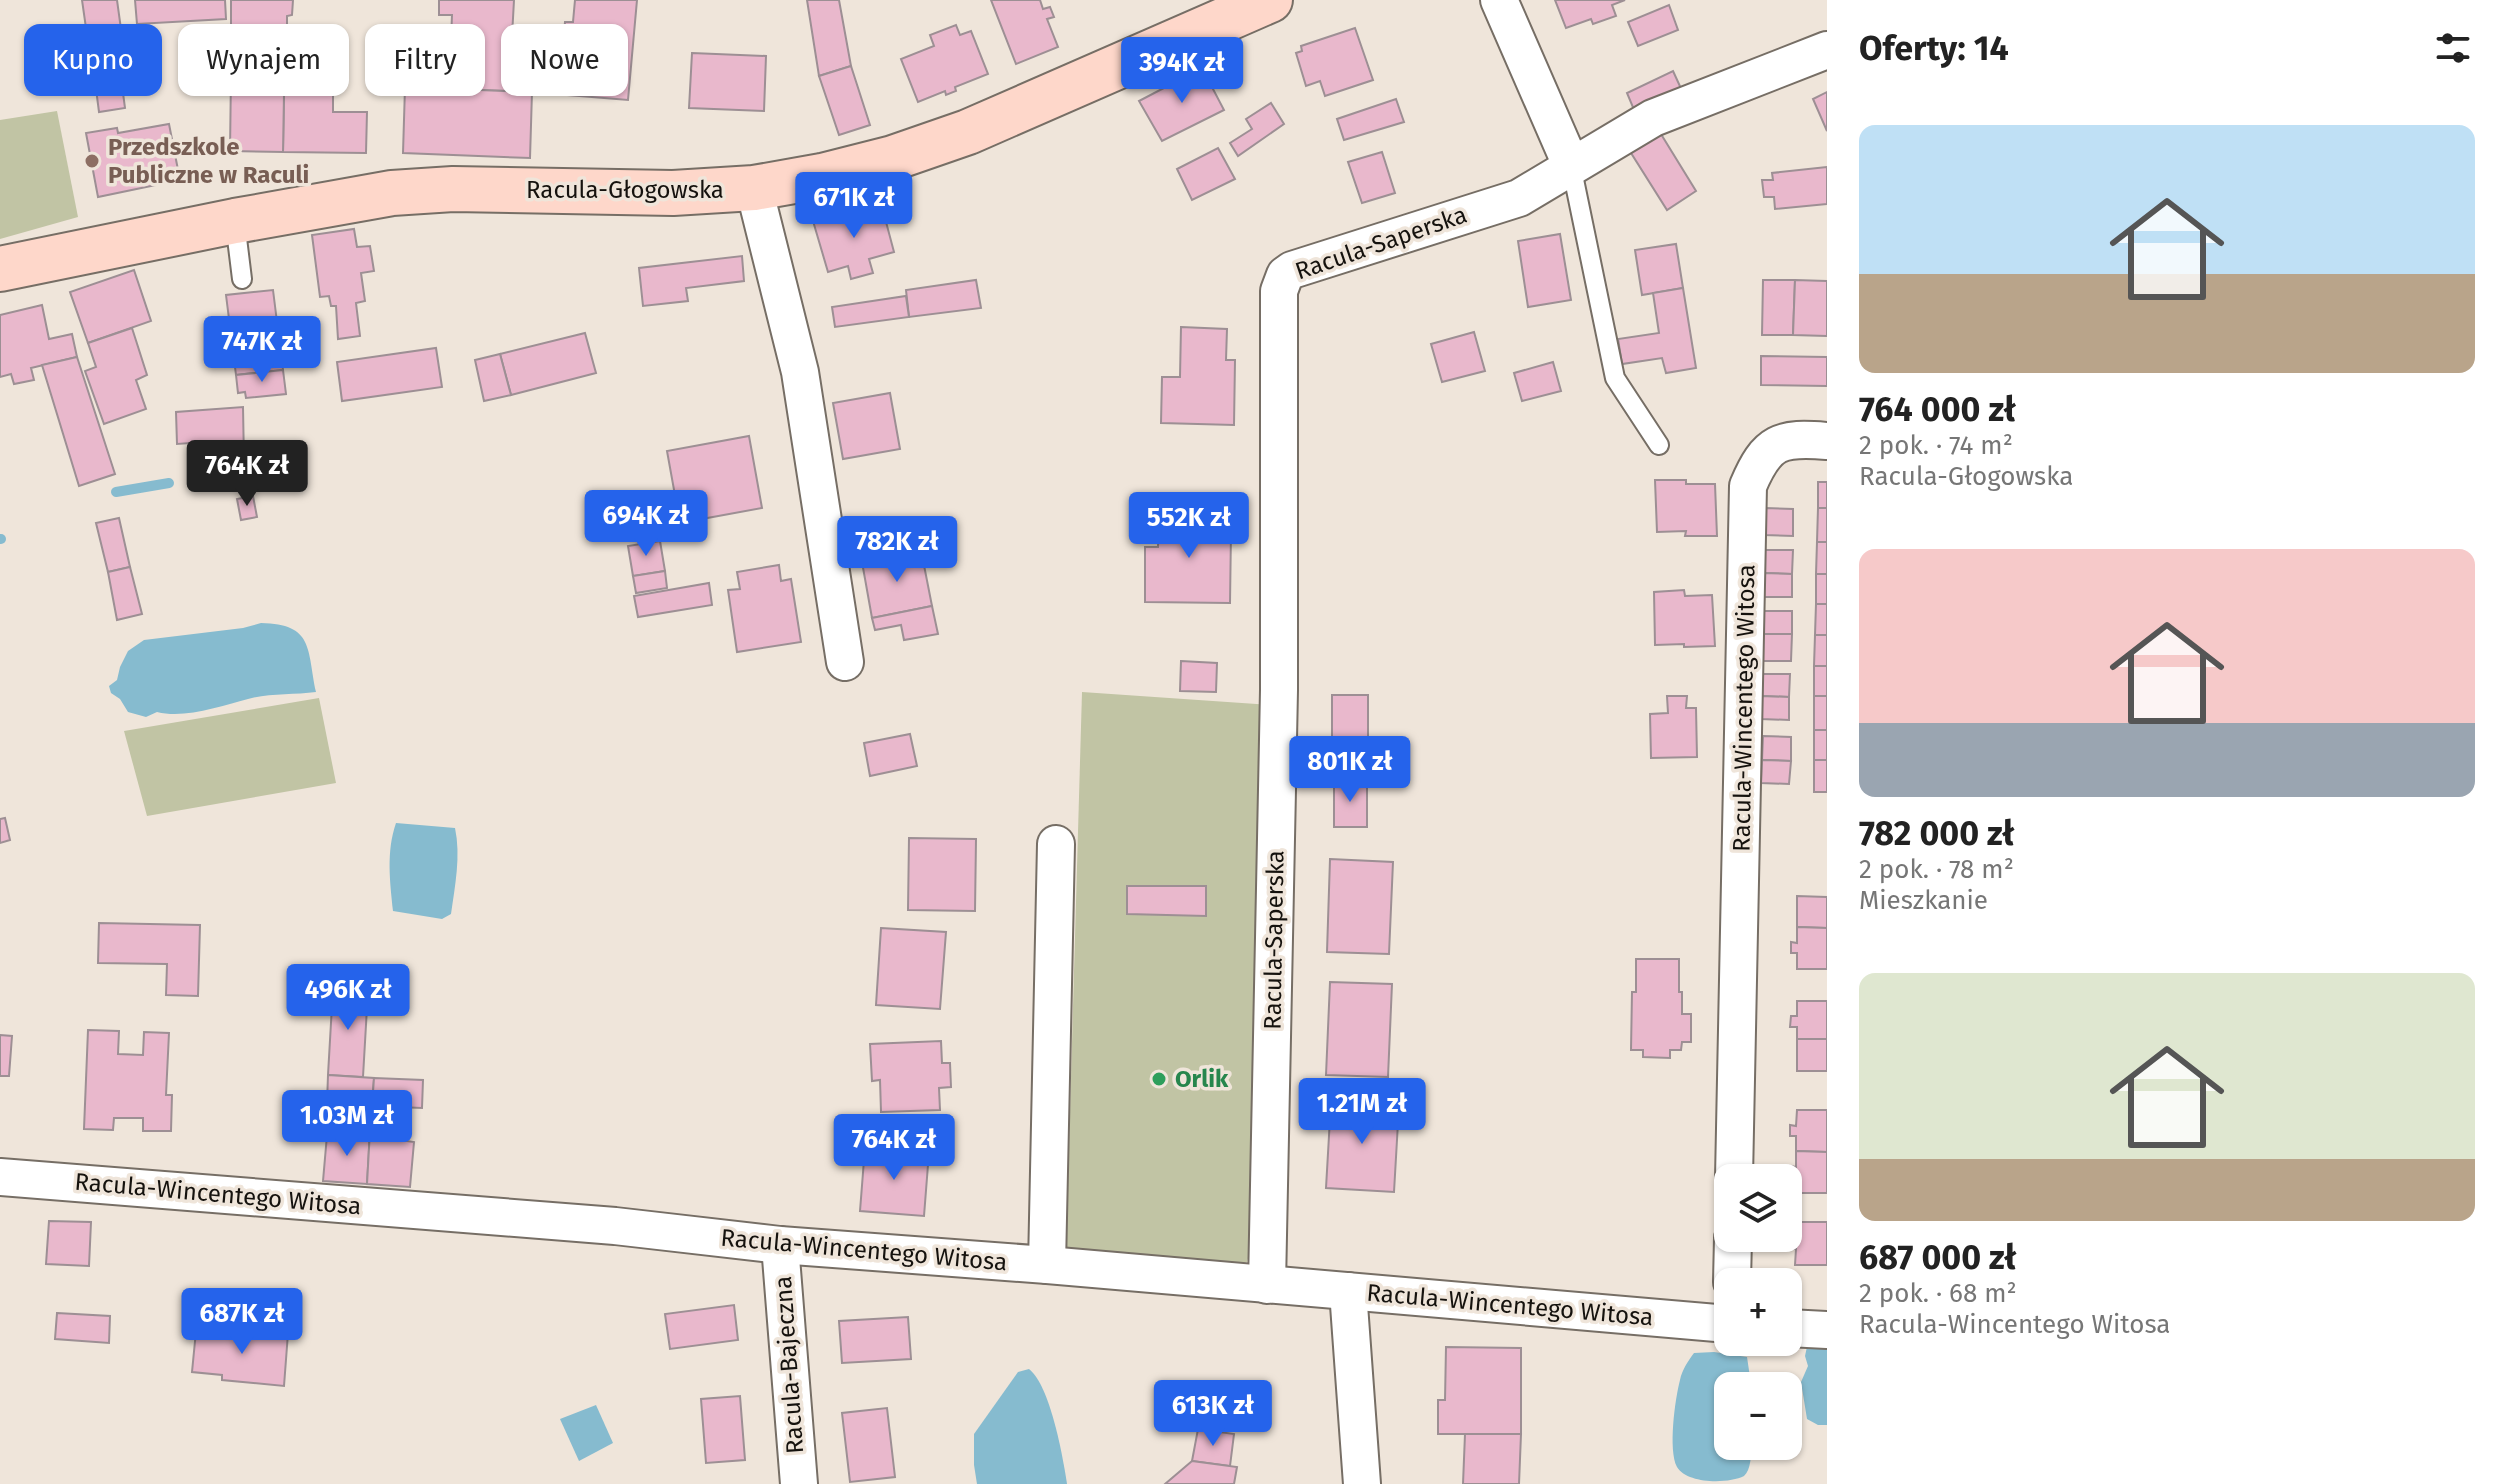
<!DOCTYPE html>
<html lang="pl">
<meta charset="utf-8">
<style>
:root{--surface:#fff;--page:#f2f2f2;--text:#222;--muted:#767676;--accent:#2563eb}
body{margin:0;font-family:"Fira Sans",sans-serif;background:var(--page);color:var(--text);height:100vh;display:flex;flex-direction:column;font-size:30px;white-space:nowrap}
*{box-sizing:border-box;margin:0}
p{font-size:26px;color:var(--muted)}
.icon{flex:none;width:44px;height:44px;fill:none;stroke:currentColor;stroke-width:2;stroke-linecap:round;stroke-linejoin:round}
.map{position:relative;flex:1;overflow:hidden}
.sheet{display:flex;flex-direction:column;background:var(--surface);width:680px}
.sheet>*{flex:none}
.top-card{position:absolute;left:24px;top:24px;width:760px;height:72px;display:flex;gap:16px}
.buttons{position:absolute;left:1714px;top:1164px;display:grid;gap:16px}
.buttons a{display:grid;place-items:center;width:88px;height:88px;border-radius:16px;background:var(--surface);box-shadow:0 2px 6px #0004;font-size:40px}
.price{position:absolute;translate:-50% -68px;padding:0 18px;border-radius:8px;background:var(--accent);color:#fff;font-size:26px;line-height:52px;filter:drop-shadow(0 2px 4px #0008)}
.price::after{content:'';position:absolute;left:50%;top:48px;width:24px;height:18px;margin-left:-12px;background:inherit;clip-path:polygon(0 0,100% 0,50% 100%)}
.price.active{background:#222;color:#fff}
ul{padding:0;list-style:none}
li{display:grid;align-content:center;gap:16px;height:424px;padding:0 32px}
li span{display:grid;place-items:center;height:248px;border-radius:16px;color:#555}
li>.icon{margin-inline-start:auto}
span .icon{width:144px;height:144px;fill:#fffc;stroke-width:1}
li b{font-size:34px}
h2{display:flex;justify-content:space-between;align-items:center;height:96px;padding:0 32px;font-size:34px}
.tag{padding:0 28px;border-radius:16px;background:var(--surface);box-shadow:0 2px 6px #0004;font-size:28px;line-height:72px}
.tag.active{background:var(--accent);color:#fff}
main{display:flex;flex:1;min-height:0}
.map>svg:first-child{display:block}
.green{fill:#c1c4a4}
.water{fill:#86bbcf}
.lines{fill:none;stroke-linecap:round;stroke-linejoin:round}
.stream{stroke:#86bbcf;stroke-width:10}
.building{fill:#e9b8cc;stroke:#9d8f94;stroke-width:2}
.lane-casing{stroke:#766e65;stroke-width:22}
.street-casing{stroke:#766e65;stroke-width:40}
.secondary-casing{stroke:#766e65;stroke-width:48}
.lane{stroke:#fff;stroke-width:18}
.street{stroke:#fff;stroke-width:36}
.secondary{stroke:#fed7ca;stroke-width:44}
.education-dot{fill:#8d6e63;stroke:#efe5da;stroke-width:3}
.leisure-dot{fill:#2e9e5b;stroke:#efe5da;stroke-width:3}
.labels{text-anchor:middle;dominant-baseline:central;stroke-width:7;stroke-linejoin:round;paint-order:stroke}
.education-label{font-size:24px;font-weight:bold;fill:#785e54;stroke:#efe5da;text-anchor:start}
.street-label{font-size:24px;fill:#15120e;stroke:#efe5da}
.leisure-label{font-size:24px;font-weight:bold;fill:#27864d;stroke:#efe5da;text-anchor:start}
</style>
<main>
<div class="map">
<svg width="1827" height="1484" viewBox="0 0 1827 1484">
<rect width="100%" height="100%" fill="#efe5da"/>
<g class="green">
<path d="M57 111 78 217 0 239V120Z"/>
<path d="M1082 692 1271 705 1260 1214 1247 1262 1225 1269 1066 1253Z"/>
<path d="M319 698 336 783 147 816 124 731Z"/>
</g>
<g class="water">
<path d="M261 623C314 624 307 649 316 692 294 695 268 693 248 699 221 706 185 719 157 712L146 717 128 712 120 699 111 693 109 686 117 680 120 667 128 651 144 640 243 628Z"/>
<path d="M396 823 455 828C461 856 455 886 451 914L442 919 393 911C390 881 386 852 396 823Z"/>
<path d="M1808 1342H1827V1425H1818L1807 1419 1801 1382 1808 1366 1805 1356Z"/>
<path d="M1714 1352 1747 1357 1751 1384V1386H1728V1446H1752C1751 1454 1751 1470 1744 1476 1728 1484 1687 1484 1677 1467 1668 1450 1675 1399 1680 1380 1682 1370 1688 1361 1694 1353Z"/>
<path d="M1029 1369C1050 1385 1063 1457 1067 1484H977L974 1465V1434L1018 1372Z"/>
<path d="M596 1405 613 1443 579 1461 560 1419Z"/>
</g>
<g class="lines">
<g class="stream">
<path d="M203 474 218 470 256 469"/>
<path d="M116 492 169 483"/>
<path d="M0 539H1"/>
</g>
</g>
<g class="building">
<path d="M82 0H117L124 51 90 56Z"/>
<path d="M135 0H225L226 19 137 24Z"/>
<path d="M231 0H293L292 15 287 16V70H291V75L231 74Z"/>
<path d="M439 0H514L509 91 449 89 452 15H439Z"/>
<path d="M575 0H637L628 100 568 95 572 45 563 44 565 22H573Z"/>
<path d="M807 0H839L851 66 819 76Z"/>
<path d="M991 0H1040L1043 9 1050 7 1054 17 1047 19 1058 47 1016 64Z"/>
<path d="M1555 0H1625L1612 5 1616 16 1593 24 1591 19 1566 28Z"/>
<path d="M1669 5 1678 30 1638 46 1628 22Z"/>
<path d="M956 25 960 35 971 31 988 74 955 87 956 91 946 95 945 91 918 102 901 59 934 46 930 35Z"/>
<path d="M1355 28 1373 80 1325 96 1320 81 1306 86 1296 53 1302 51 1301 46Z"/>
<path d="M692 53 766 56 764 111 689 108Z"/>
<path d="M119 63 125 108 99 112 93 66Z"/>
<path d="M851 66 870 125 839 135 819 76Z"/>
<path d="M1202 68 1224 110 1162 141 1139 101Z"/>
<path d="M291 70 333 71V112H367L366 153 283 152 284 94H290Z"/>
<path d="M1673 71 1684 95 1637 117 1627 93Z"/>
<path d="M231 74 291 75 290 94H284L283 152 230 151Z"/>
<path d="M405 87 532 92 530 158 403 153Z"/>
<path d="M1827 92V131L1813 99Z"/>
<path d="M1396 99 1404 122 1344 140 1337 119Z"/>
<path d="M1271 103 1284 124 1238 156 1230 143 1252 129 1246 119Z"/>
<path d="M169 124 180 180 98 197 86 133 117 128 118 133Z"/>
<path d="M1656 126 1696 191 1667 210 1626 145Z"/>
<path d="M1218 148 1235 179 1192 200 1177 169Z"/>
<path d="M1382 152 1395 193 1362 203 1348 162Z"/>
<path d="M1827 167V204L1775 209 1774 197H1764L1762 180H1773L1772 173Z"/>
<path d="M881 203 894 252 869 259 873 273 851 279 848 266 828 272 813 221Z"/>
<path d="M354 229 357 247 370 246 374 271 361 273 365 301 356 303 360 336 338 339 336 306H331L329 296 320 297 312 235Z"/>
<path d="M1560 234 1571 300 1528 307 1518 241Z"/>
<path d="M1676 244 1683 288 1642 295 1635 250Z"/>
<path d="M742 256 744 281 686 288 688 301 643 306 639 268Z"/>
<path d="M134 270 151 321 88 343 70 292Z"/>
<path d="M976 280 981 308 909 317 906 290Z"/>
<path d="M1763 280H1795L1793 335H1762Z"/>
<path d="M1795 280 1827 281V336L1793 335Z"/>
<path d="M1683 288 1696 368 1666 373 1662 358 1622 364 1618 339 1659 333 1653 293Z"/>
<path d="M273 290 283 370 236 375 226 295Z"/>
<path d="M906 296 909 317 835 327 832 307Z"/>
<path d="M42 305 49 339 72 334 77 357 31 368 34 380 14 384 11 374 0 377V315Z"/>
<path d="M1181 327 1227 329 1226 360H1235L1234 425 1161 423 1162 377H1180Z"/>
<path d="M132 328 147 375 136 380 146 409 104 424 85 371 96 367 88 343Z"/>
<path d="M1474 332 1485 371 1442 382 1431 344Z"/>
<path d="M585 333 596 373 511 395 500 354Z"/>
<path d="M436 348 442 387 342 401 337 362Z"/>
<path d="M500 354 511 395 484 401 475 360Z"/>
<path d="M1761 356 1827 357V386L1761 385Z"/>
<path d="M77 357 115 474 79 486 42 365Z"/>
<path d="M1553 362 1561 391 1522 401 1514 373Z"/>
<path d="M283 370 286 394 246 398 245 392 238 393 236 375Z"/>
<path d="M890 393 900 449 843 459 833 403Z"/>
<path d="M243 407 244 462 206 465 204 442 177 444 176 412Z"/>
<path d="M749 436 762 508 680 523 667 451Z"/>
<path d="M1655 480H1686V484H1715L1717 536H1685L1686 531 1657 532Z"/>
<rect x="1818" y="482" width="9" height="26"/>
<path d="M253 496 257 517 241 520 237 499Z"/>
<path d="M1765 508 1793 509V536L1764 535Z"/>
<path d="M1818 508H1827V542H1817Z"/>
<path d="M1159 511H1213V531H1231L1230 603 1145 602V547H1158Z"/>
<path d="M119 518 130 567 108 572 96 523Z"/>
<path d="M660 541 665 571 633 576 628 546Z"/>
<path d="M1817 542H1827V574H1816Z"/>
<path d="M921 550 932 606 872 618 862 562Z"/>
<path d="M1764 550H1793L1792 574 1763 573Z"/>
<path d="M779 565 781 581 791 579 801 642 737 652 728 590 740 589 737 572Z"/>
<path d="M130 567 142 614 117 620 108 572Z"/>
<path d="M665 571 667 588 636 593 633 576Z"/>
<path d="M1763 573 1792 574V597H1763Z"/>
<rect x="1816" y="574" width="11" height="30"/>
<path d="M709 583 712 605 638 617 634 596Z"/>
<path d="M1684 590 1685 596 1712 595 1715 646 1684 647V644L1655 645 1654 592Z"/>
<path d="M1816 604H1827V635H1815Z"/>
<path d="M932 606 938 634 904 640 901 625 875 630 872 618Z"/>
<rect x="1763" y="611" width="29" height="23"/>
<path d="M1763 634H1792L1791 661H1762Z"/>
<path d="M1815 635H1827V666H1814Z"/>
<path d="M1181 661 1217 663 1216 692 1180 691Z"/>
<rect x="1814" y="666" width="13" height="30"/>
<path d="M1761 674H1790L1789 697 1761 696Z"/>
<rect x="1332" y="695" width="36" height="46"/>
<path d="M1667 696H1687L1686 708H1696L1697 757 1651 758 1650 714 1668 713Z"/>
<path d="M1761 696 1789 697V720L1761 719Z"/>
<rect x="1814" y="696" width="13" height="34"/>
<rect x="1814" y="730" width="13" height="30"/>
<path d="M910 734 917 766 870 776 864 743Z"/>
<path d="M1763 736 1791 737V761L1762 760Z"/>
<path d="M1762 760 1791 761 1789 784 1761 783Z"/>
<rect x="1814" y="760" width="13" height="32"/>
<rect x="1334" y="780" width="33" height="47"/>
<path d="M5 818 10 840 0 843V819Z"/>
<path d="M909 838 976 839 975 911 908 910Z"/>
<path d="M1330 859 1393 862 1389 954 1327 952Z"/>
<path d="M1127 886H1206V916L1127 914Z"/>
<path d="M1797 896 1827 897V928L1797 927Z"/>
<path d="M99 923 200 925 198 996 166 995 167 964 98 963Z"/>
<path d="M1797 927 1827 928V969H1797V953H1791V942L1797 943Z"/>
<path d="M881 928 946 932 940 1009 876 1005Z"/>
<path d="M1636 959H1679V992H1682V1014H1691V1042H1682L1681 1050H1670V1058L1643 1057V1050H1631L1632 992H1636Z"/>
<path d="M1330 982 1392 984 1388 1077 1326 1075Z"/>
<path d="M333 988 368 990 363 1077 328 1075Z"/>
<path d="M1797 1001H1827V1039H1797V1027H1790L1791 1016H1797Z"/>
<path d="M88 1030 119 1031 118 1054 143 1055 144 1032 169 1033 166 1095H172L171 1131H143V1118H114L113 1130 84 1129Z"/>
<path d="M0 1035 12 1036 9 1076H0Z"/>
<rect x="1797" y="1039" width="30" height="32"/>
<path d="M941 1041 942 1063H950L951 1087 939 1088 940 1110 881 1112 880 1080 872 1081 870 1044Z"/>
<path d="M328 1075 374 1078 372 1106 327 1103Z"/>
<path d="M374 1078 423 1080 422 1108 372 1106Z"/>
<path d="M1331 1101 1399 1105 1394 1192 1326 1188Z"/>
<path d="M1797 1110H1827V1152L1796 1151V1136H1790V1125L1796 1126Z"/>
<path d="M356 1129 370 1130 367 1184 323 1181 327 1135 355 1137Z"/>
<path d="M370 1130 385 1131V1138L414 1142 410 1187 367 1184Z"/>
<path d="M865 1147 929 1152 924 1216 860 1211Z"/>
<path d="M1796 1151 1827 1152V1193H1796V1177H1790V1166L1796 1167Z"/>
<path d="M49 1221 91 1222 89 1266 46 1264Z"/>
<path d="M1795 1222H1827V1265H1795L1796 1249H1789L1790 1238H1795Z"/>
<path d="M734 1305 738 1340 670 1349 665 1314Z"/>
<path d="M57 1313 110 1316 109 1343 55 1339Z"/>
<path d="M908 1317 911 1359 842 1363 839 1321Z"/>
<path d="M226 1328 288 1333 284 1386 222 1380V1375L192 1372 196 1331 226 1333Z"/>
<path d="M1446 1347 1521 1348V1434H1438V1400H1445Z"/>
<path d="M740 1396 745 1460 706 1463 701 1399Z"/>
<path d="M887 1408 895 1477 850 1482 842 1413Z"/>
<path d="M1198 1429 1234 1434 1230 1466 1192 1461Z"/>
<path d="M1465 1434H1521L1519 1484H1463Z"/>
<path d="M1192 1461 1237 1467 1234 1484H1165Z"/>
</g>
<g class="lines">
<g class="lane-casing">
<g id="lane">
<path d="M1571 165 1615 378 1659 445"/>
<path d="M235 222 242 279"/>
</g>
</g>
<g class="street-casing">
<g id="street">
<path d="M1499 0 1571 165"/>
<path d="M754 188 800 372 845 662"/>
<path d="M0 1177 615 1226 780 1245 1047 1265 1728 1324"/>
<path d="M1734 1178 1748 486C1767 441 1780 437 1827 441"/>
<path d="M780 1245 799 1484"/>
<path d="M1047 1265 1056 844"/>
<path d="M1732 1282 1733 1238"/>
<path d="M1267 1285 1279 690V291L1285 275 1292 270 1519 198 1653 118 1827 50"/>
<path d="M1348 1291 1362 1484"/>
<path d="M1788 1328 1827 1330"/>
</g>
</g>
<g class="secondary-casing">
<path id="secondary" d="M0 269 235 221 392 193 453 189 673 193 754 188 822 176 893 158 968 132 1270 0"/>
</g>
<use href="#lane" class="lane"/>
<use href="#street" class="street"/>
<use href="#secondary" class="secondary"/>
</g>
<circle class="education-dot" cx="92" cy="161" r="8"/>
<circle class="leisure-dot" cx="1159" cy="1079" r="8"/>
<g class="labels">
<g class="education-label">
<text x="108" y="147">Przedszkole<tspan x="108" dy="28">Publiczne w Raculi</tspan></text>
</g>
<g class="street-label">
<text x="625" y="190">Racula-Głogowska</text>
<text transform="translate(1381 243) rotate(-19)">Racula-Saperska</text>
<text transform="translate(1744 708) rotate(-89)">Racula-Wincentego Witosa</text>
<text transform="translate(1274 940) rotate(-89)">Racula-Saperska</text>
<text transform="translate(218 1194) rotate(5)">Racula-Wincentego Witosa</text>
<text transform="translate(864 1250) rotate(5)">Racula-Wincentego Witosa</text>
<text transform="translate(1510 1305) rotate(5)">Racula-Wincentego Witosa</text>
<text transform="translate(789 1365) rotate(-94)">Racula-Bajeczna</text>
</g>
<g class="leisure-label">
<text x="1175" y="1079">Orlik</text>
</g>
</g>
</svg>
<div class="buttons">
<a><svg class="icon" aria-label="layers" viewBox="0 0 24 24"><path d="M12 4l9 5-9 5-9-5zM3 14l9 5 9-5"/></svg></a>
<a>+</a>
<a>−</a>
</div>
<b class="price" style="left:1182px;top:105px">394K zł</b>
<b class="price" style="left:854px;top:240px">671K zł</b>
<b class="price" style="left:262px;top:384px">747K zł</b>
<b class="price active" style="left:247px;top:508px">764K zł</b>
<b class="price" style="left:646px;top:558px">694K zł</b>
<b class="price" style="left:1189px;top:560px">552K zł</b>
<b class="price" style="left:897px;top:584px">782K zł</b>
<b class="price" style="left:1350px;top:804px">801K zł</b>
<b class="price" style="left:348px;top:1032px">496K zł</b>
<b class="price" style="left:1362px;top:1146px">1.21M zł</b>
<b class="price" style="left:347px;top:1158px">1.03M zł</b>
<b class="price" style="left:894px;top:1182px">764K zł</b>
<b class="price" style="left:242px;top:1356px">687K zł</b>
<b class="price" style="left:1213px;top:1448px">613K zł</b>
<div class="top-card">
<a class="tag active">Kupno</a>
<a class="tag">Wynajem</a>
<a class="tag">Filtry</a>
<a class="tag">Nowe</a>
</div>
</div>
<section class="sheet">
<h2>Oferty: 14<svg class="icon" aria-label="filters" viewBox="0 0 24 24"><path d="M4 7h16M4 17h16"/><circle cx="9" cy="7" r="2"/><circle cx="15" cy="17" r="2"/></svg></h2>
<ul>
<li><span style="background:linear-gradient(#bfe0f5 60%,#b9a48a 0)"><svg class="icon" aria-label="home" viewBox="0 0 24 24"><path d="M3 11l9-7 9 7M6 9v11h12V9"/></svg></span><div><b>764 000 zł</b><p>2 pok. · 74 m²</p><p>Racula-Głogowska</p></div></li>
<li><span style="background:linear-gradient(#f6c9c9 70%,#9aa5b1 0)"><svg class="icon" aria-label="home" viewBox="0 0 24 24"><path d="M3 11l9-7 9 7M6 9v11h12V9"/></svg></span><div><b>782 000 zł</b><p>2 pok. · 78 m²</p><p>Mieszkanie</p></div></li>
<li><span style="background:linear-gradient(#dfe7d0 75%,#b9a48a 0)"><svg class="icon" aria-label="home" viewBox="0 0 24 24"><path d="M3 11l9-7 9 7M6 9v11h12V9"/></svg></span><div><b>687 000 zł</b><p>2 pok. · 68 m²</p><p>Racula-Wincentego Witosa</p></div></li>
</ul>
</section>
</main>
